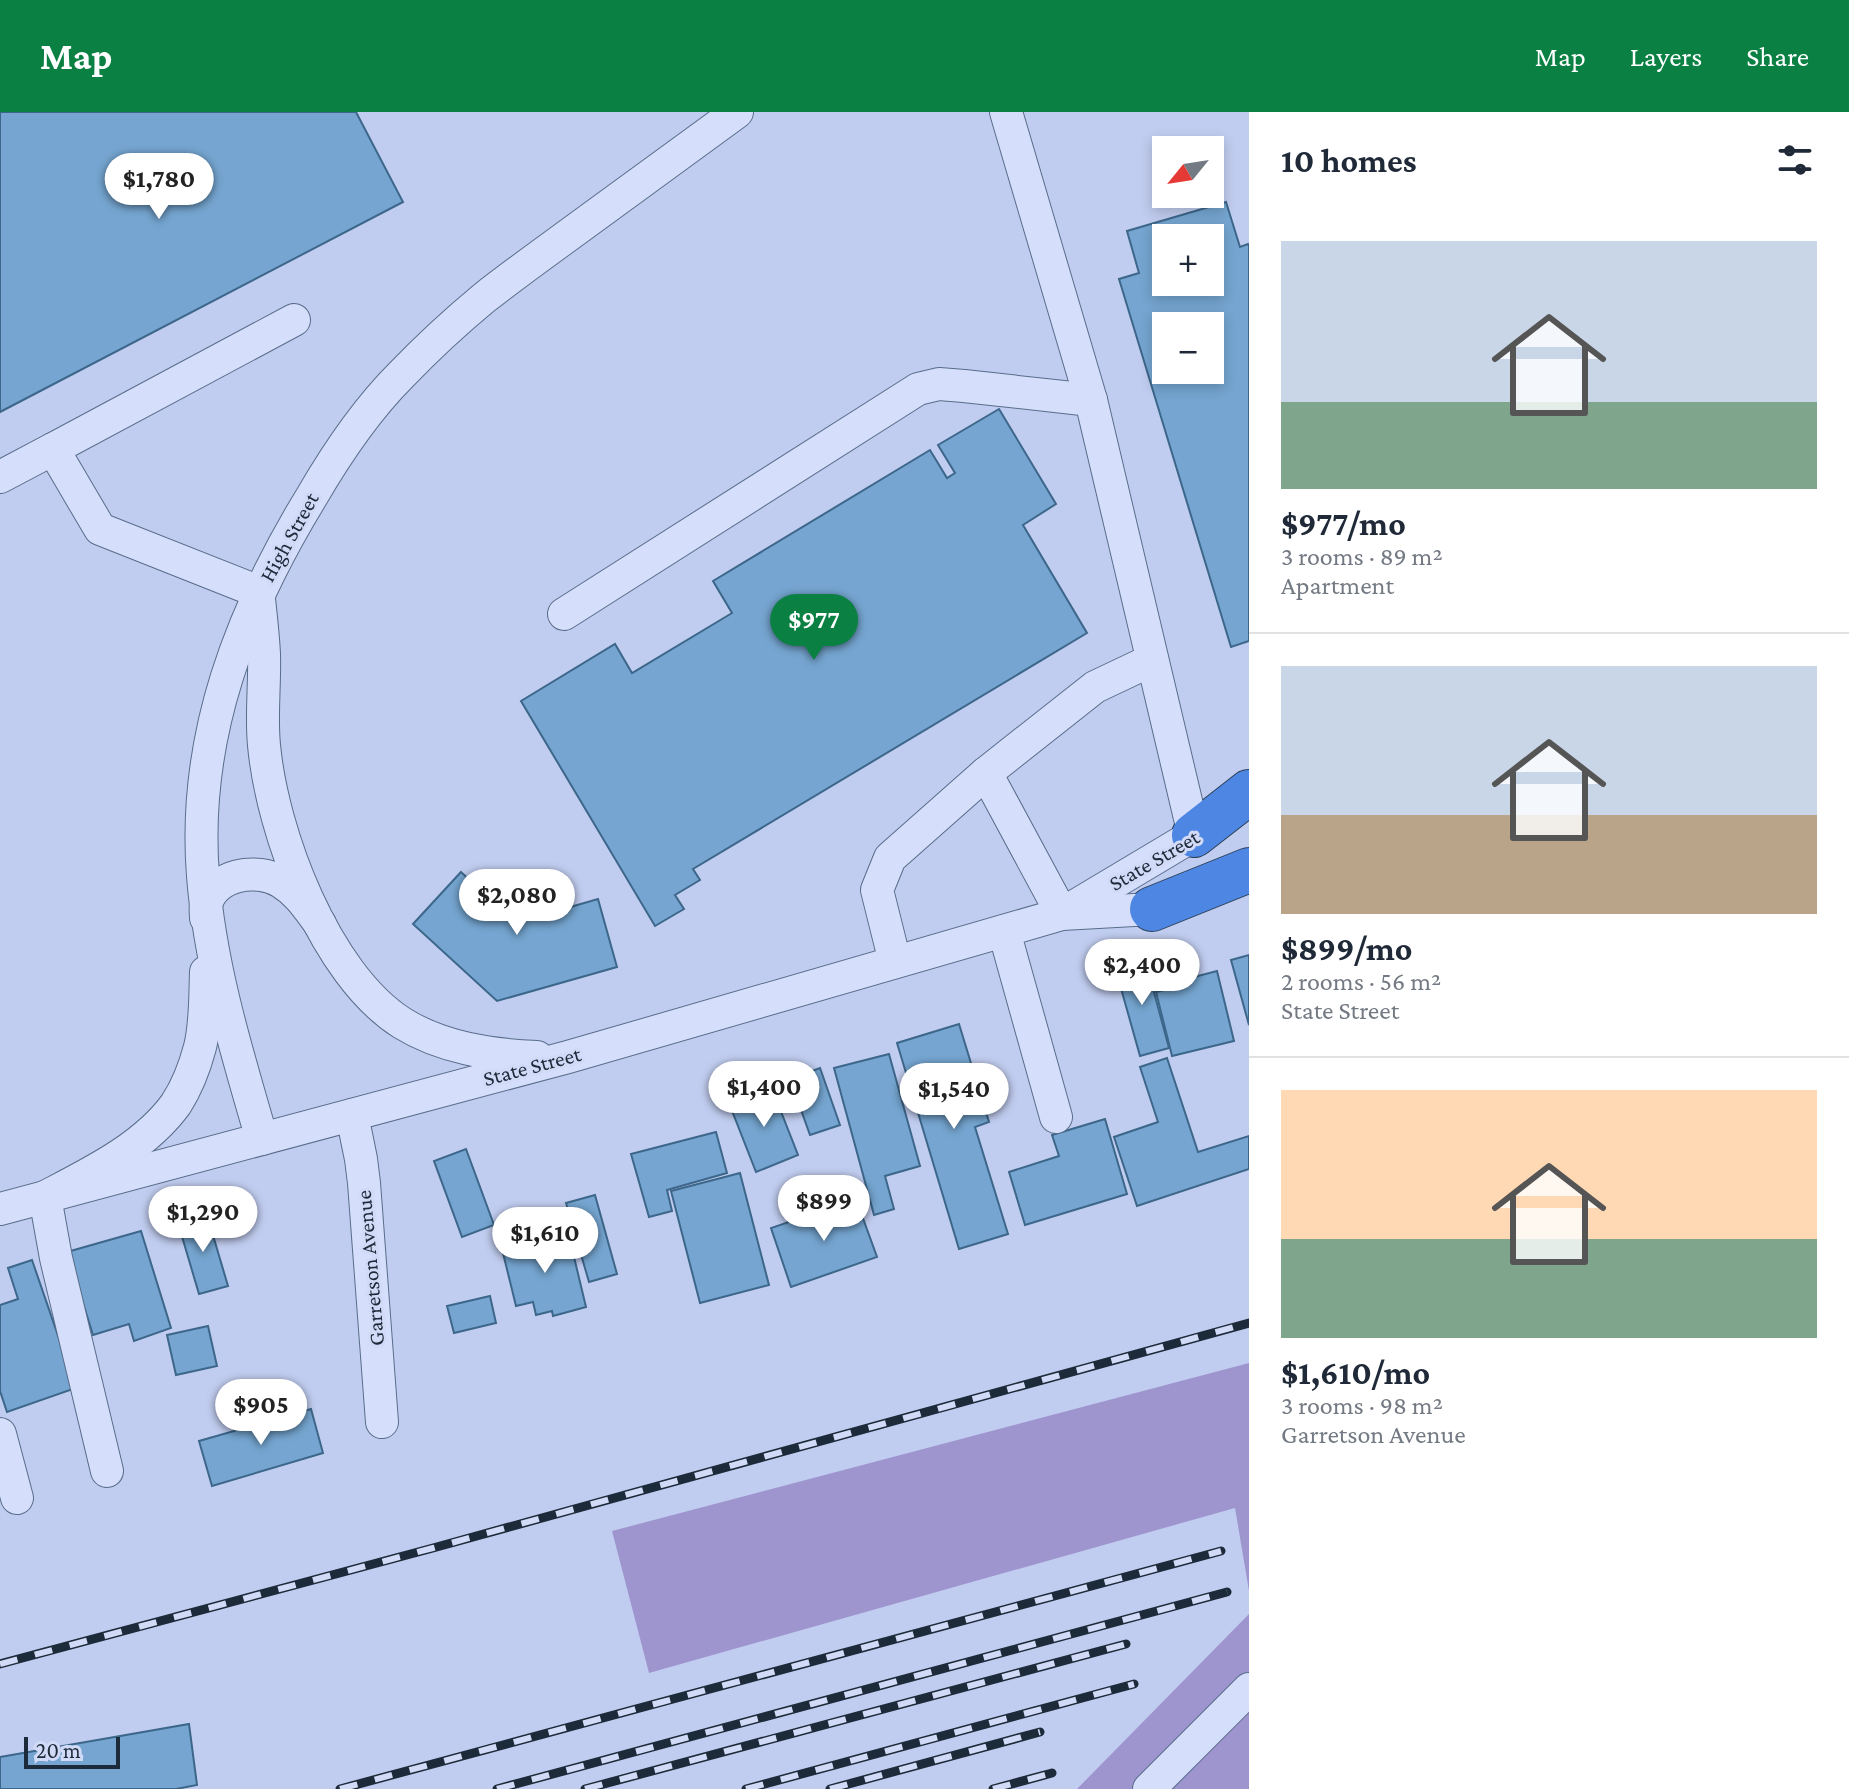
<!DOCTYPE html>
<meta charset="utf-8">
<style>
:root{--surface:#fff;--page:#f6f6f7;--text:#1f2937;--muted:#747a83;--line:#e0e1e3;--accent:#0b8043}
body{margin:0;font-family:"Crimson Pro",serif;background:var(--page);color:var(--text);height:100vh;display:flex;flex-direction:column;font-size:30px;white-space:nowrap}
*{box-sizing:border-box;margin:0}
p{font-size:26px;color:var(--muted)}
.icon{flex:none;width:44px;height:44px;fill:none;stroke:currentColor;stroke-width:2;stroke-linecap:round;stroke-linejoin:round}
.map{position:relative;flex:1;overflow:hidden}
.panel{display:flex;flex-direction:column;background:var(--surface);width:600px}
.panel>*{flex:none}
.needle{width:52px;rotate:240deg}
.controls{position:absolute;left:1152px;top:24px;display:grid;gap:16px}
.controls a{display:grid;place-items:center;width:72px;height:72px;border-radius:0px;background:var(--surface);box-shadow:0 4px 12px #0003;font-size:40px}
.scale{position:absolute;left:24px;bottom:20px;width:96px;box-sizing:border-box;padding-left:8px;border:4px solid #1d2a39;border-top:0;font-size:22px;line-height:28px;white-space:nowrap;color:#1d2a39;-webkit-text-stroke:6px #d1daf7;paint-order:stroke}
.price{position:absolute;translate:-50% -68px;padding:0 18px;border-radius:28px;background:#fff;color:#222;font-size:26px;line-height:52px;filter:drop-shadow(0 2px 4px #0008)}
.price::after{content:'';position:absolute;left:50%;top:48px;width:24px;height:18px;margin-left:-12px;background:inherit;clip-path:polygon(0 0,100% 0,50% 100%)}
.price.current{background:var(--accent);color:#fff}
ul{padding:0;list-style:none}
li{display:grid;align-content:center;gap:16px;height:424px;padding:0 32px}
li+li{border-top:2px solid var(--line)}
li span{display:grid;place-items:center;height:248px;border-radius:0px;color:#555}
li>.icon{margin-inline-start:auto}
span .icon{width:144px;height:144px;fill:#fffc;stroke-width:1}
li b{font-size:34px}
h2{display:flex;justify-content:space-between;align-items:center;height:96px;padding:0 32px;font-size:34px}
header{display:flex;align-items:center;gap:48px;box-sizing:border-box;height:112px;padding:0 40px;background:var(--accent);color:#fff}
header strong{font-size:38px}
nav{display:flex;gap:44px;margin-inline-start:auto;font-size:28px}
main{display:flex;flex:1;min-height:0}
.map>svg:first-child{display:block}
.green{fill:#9f95ce}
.building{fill:#75a5d0;stroke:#3d678a;stroke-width:2;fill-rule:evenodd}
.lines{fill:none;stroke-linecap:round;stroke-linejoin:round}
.minor-casing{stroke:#586d8a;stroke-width:34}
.highway-casing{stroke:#2c4158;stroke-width:46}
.minor{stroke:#d5defa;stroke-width:32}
.highway{stroke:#4e87e3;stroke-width:44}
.rail-casing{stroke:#1d2a39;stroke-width:9}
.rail{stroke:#d1daf7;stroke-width:6;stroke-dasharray:18;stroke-linecap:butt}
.labels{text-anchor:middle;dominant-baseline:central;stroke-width:6;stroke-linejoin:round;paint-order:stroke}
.street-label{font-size:22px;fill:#1d2a39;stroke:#d1daf7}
</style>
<header>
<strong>Map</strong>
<nav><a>Map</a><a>Layers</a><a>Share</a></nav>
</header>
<main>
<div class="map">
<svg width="1249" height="1677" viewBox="0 0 1249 1677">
<rect width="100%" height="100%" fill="#c1cdf0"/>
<g class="green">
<path d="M1249 1251V1479L1235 1396 649 1561 612 1419Z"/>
<path d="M1249 1502V1677H1077Z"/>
</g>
<g class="building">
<path d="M0 0H356L403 90 0 300Z"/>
<path d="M1226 90 1240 135 1248 132 1249 134V529L1231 535 1119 167 1139 161 1127 119ZM1166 126H1210V170H1166ZM1166 214H1210V258H1166Z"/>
<path d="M999 297 1056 392 1023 413 1087 521 693 757 700 768 675 783 684 797 655 814 521 589 615 532 632 561 732 501 713 469 930 338 947 366 955 361 938 333Z"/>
<path d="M461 760 486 783 498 769 503 773 527 767 550 788 553 800 598 787 617 855 497 889 413 812Z"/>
<path d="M1249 843V913L1231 848Z"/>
<path d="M1145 847 1169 936 1140 944 1115 855Z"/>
<path d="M1217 859 1234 929 1172 944 1156 880 1176 875 1175 870Z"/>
<path d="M959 912 989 1010 975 1015 1008 1122 959 1137 897 931Z"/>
<path d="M889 942 920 1054 885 1064 894 1097 874 1103 834 956Z"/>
<path d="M1167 946 1198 1040 1249 1024V1057L1137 1094 1114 1025 1158 1010 1140 955Z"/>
<path d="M820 956 840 1013 810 1023 790 967Z"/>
<path d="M771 974 798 1043 756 1060 729 991Z"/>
<path d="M1105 1007 1127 1082 1025 1113 1009 1060 1059 1044 1052 1023Z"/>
<path d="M716 1020 727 1061 667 1078 672 1099 649 1105 631 1042Z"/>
<path d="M466 1037 494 1113 462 1125 434 1049Z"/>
<path d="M740 1061 769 1173 700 1191 671 1079Z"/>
<path d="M595 1083 617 1162 589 1170 566 1091Z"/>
<path d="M856 1087 877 1145 791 1175 771 1116Z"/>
<path d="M207 1103 228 1174 199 1182 178 1111Z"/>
<path d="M141 1119 171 1216 134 1229 129 1212 93 1223 67 1140Z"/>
<path d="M568 1120 586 1195 553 1204 552 1199 536 1203 533 1190 516 1194 502 1137Z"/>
<path d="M32 1148 76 1276 7 1300 0 1279V1193L18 1187 8 1156Z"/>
<path d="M490 1184 496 1211 454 1221 447 1194Z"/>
<path d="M208 1214 217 1254 176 1263 167 1223Z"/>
<path d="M311 1297 323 1341 212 1374 199 1329Z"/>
<path d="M189 1612 197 1673 176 1677H0V1645Z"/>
</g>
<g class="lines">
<g class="minor-casing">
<g id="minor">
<path d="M1006 0 1091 288 1194 723"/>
<path d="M53 337 294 208"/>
<path d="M0 365 53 337 100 417 259 480"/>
<path d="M259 487C261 505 263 523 264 542 265 572 261 603 264 633 272 721 325 862 402 911 442 936 491 943 537 945"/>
<path d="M564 502 918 277 939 272 964 274 1091 288"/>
<path d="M986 661 1095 575 1152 548"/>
<path d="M1065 800 1194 723 1211 715"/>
<path d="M206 806C206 802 205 797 206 793 214 762 257 755 281 770 298 780 308 796 320 812"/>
<path d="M1004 819 1056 1005"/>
<path d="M895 850 877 778 890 746 986 661 1062 802"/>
<path d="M352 1003 361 1047 364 1071 382 1310"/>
<path d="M262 1027C237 941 210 854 203 764 192 625 241 500 312 384 337 341 365 299 401 263 427 236 455 210 484 186 517 160 551 136 585 111 636 74 687 37 737 0"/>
<path d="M0 1097 568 945 1062 802 1152 797 1172 793"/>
<path d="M0 1322 17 1386"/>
<path d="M107 1359 56 1146 45 1085C91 1061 145 1035 176 992 187 975 195 954 200 935 206 911 205 885 206 860"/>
<path d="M1149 1677 1249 1577"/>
</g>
</g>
<g class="highway-casing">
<g id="highway">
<path d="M1194 723 1249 680"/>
<path d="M1152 797 1249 758"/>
</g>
</g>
<use href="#minor" class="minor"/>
<use href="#highway" class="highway"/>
<g class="rail-casing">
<g id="rail">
<path d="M0 1552 433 1436 1249 1211"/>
<path d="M340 1677 1221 1439"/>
<path d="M497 1677 1227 1480"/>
<path d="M585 1677 1126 1532"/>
<path d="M746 1677 1134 1572"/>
<path d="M830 1677 1040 1620"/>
<path d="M993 1677 1052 1661"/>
</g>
</g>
<use href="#rail" class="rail"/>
</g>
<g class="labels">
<g class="street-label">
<text transform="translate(289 425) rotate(-61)">High Street</text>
<text transform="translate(1154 748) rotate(-30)">State Street</text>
<text transform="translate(532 954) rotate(-15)">State Street</text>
<text transform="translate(370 1156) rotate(-95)">Garretson Avenue</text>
</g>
</g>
</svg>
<div class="controls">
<a><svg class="needle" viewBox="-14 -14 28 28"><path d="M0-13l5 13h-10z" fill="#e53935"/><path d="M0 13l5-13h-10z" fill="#747a83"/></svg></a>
<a>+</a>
<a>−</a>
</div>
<div class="scale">20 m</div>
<b class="price" style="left:159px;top:109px">$1,780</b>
<b class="price current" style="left:814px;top:550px">$977</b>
<b class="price" style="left:517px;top:825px">$2,080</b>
<b class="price" style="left:1142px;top:895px">$2,400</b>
<b class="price" style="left:764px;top:1017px">$1,400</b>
<b class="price" style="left:954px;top:1019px">$1,540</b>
<b class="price" style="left:824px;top:1131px">$899</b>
<b class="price" style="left:203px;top:1142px">$1,290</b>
<b class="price" style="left:545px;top:1163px">$1,610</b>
<b class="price" style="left:261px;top:1335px">$905</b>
</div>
<section class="panel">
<h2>10 homes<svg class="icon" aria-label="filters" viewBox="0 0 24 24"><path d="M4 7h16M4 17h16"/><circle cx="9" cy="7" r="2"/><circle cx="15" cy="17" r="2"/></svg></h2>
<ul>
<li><span style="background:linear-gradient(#c9d6e8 65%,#7fa58c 0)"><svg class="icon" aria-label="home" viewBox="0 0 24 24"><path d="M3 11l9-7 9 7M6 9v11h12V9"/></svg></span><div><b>$977/mo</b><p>3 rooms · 89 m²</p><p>Apartment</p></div></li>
<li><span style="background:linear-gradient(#c9d6e8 60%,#b9a48a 0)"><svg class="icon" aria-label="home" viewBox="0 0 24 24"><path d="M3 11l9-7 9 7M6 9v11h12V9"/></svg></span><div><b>$899/mo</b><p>2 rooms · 56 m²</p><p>State Street</p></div></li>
<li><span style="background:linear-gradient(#ffd9b3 60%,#7fa58c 0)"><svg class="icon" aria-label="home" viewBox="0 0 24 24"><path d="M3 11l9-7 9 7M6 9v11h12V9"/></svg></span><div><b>$1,610/mo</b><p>3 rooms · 98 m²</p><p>Garretson Avenue</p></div></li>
</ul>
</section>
</main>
